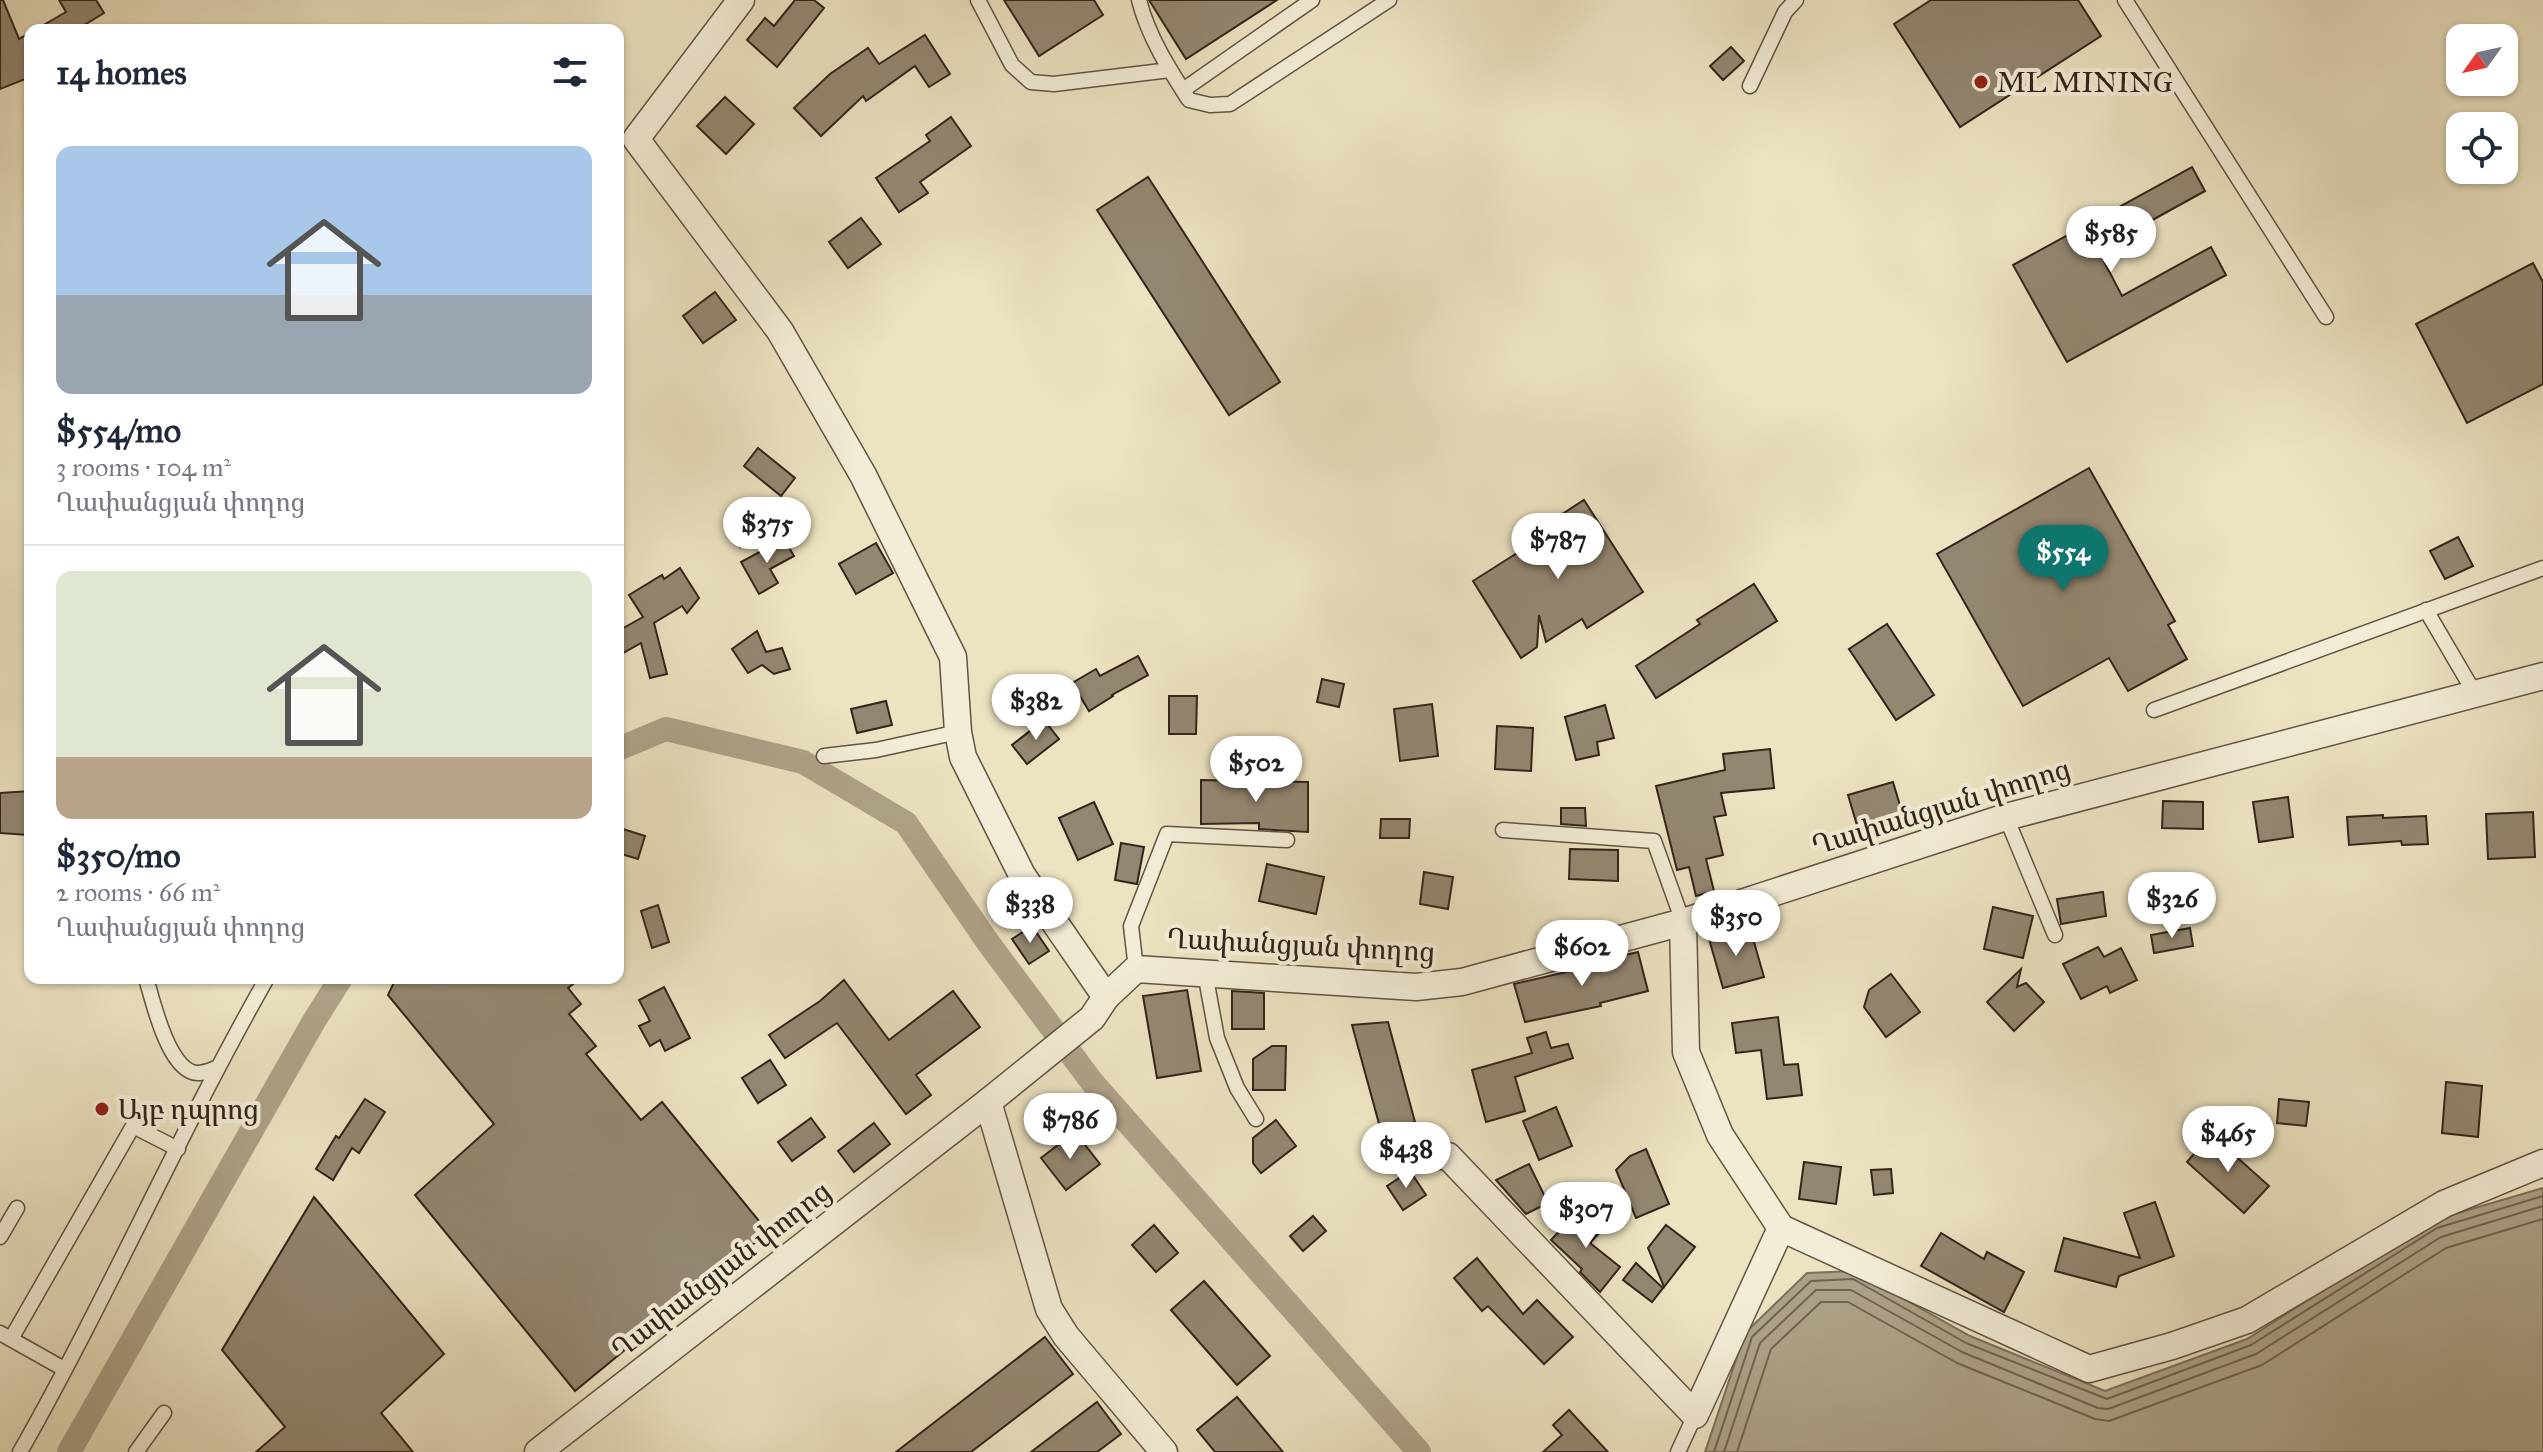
<!DOCTYPE html>
<meta charset="utf-8">
<style>
:root{--surface:#fff;--page:#f2f2f3;--text:#1f2937;--muted:#747a83;--line:#e0e1e3;--accent:#0f766e}
body{margin:0;font-family:"IM FELL Great Primer","Noto Serif Armenian",serif;background:var(--page);color:var(--text);height:100vh;display:flex;flex-direction:column;font-size:30px;white-space:nowrap}
*{box-sizing:border-box;margin:0}
p{font-size:26px;color:var(--muted)}
.icon{flex:none;width:44px;height:44px;fill:none;stroke:currentColor;stroke-width:2;stroke-linecap:round;stroke-linejoin:round}
.map{position:relative;flex:1;overflow:hidden}
.side{position:absolute;left:24px;top:24px;width:600px;height:960px;display:flex;flex-direction:column;background:var(--surface);border-radius:16px;box-shadow:0 2px 6px #0004}
.side>*{flex:none}
.needle{width:52px;rotate:237deg}
.tools{position:absolute;left:2446px;top:24px;display:grid;gap:16px}
.tools a{display:grid;place-items:center;width:72px;height:72px;border-radius:16px;background:var(--surface);box-shadow:0 2px 6px #0004;font-size:40px}
.price{position:absolute;translate:-50% -68px;padding:0 18px;border-radius:28px;background:#fff;color:#222;font-size:26px;line-height:52px;filter:drop-shadow(0 2px 4px #0008)}
.price::after{content:'';position:absolute;left:50%;top:48px;width:24px;height:18px;margin-left:-12px;background:inherit;clip-path:polygon(0 0,100% 0,50% 100%)}
.price.current{background:var(--accent);color:#fff}
ul{padding:0;list-style:none}
li{display:grid;align-content:center;gap:16px;height:424px;padding:0 32px}
li+li{border-top:2px solid var(--line)}
li span{display:grid;place-items:center;height:248px;border-radius:16px;color:#555}
li>.icon{margin-inline-start:auto}
span .icon{width:144px;height:144px;fill:#fffc;stroke-width:1}
li b{font-size:34px}
h2{display:flex;justify-content:space-between;align-items:center;height:96px;padding:0 32px;font-size:34px}
.map>svg:first-child{display:block}
.water{fill:#ada288;stroke:#7c705c;stroke-width:2}
.lines{fill:none;stroke-linecap:round;stroke-linejoin:round}
.shore{stroke:#706351;stroke-width:2}
.canal{stroke:#ada288;stroke-width:24}
.building{fill:#938771;stroke:#33241a;stroke-width:2}
.lane-casing{stroke:#615444;stroke-width:17}
.street-casing{stroke:#615444;stroke-width:29}
.lane{stroke:#f3edd7;stroke-width:14}
.street{stroke:#f3edd7;stroke-width:26}
.poi-dot{fill:#8f2418;stroke:#f3edd7;stroke-width:3}
.labels{text-anchor:middle;dominant-baseline:central;stroke-width:8;stroke-linejoin:round;paint-order:stroke}
.poi-label{font-size:28px;fill:#33241a;stroke:#f3edd7;text-anchor:start}
.street-label{font-size:28px;fill:#33241a;stroke:#f3edd7}
</style>
<div class="map">
<svg width="2543" height="1452" viewBox="0 0 2543 1452">
<rect width="100%" height="100%" fill="#ece3c1"/>
<filter id="stains"><feTurbulence type="fractalNoise" baseFrequency=".0025" numOctaves="4"/><feColorMatrix values="0 0 0 0 .2 0 0 0 0 .09 0 0 0 0 .02 0 0 0 .5 -.17"/></filter>
<radialGradient id="worn" r=".72"><stop offset=".6" stop-color="#630" stop-opacity="0"/><stop offset="1" stop-color="#630" stop-opacity=".3"/></radialGradient>
<path class="water" d="M2543 1188V1452H1705L1745 1333 1807 1273 1854 1271 1970 1336 2105 1391 2247 1339 2434 1220Z"/>
<g class="lines">
<g class="shore">
<path d="M1714 1452 1752 1337 1811 1281 1853 1279 1966 1343 2107 1399 2251 1345 2437 1228 2543 1196"/>
<path d="M1724 1452 1760 1343 1816 1290H1851L1962 1352 2098 1408 2108 1409 2256 1354 2441 1237 2543 1206"/>
<path d="M1737 1452 1771 1349 1821 1302H1848L1957 1363 2095 1419 2109 1421 2262 1365 2446 1248 2543 1219"/>
</g>
<g class="canal">
<path d="M618 749 666 729 803 762 906 823 987 941 1092 1082 1419 1452"/>
<path d="M69 1452 314 1021 341 978"/>
</g>
</g>
<g class="building">
<path d="M0 0H3L19 39 30 33V77L0 89Z"/>
<path d="M59 0H96L104 13 76 30H35L66 12Z"/>
<path d="M795 0H814L824 8 777 67 747 40 765 18 774 26Z"/>
<path d="M1004 0H1094L1103 15 1039 56Z"/>
<path d="M1149 0H1277L1186 59Z"/>
<path d="M1931 0H2078L2101 36 1960 127 1894 24Z"/>
<path d="M925 35 950 74 929 87 915 66 866 101 863 96 821 136 794 108 830 74 868 48 879 64Z"/>
<path d="M1731 47 1744 61 1723 80 1710 66Z"/>
<path d="M725 97 754 124 726 154 697 126Z"/>
<path d="M951 117 971 146 920 182 928 193 899 212 876 178 930 141 926 135Z"/>
<path d="M2192 167 2205 191 2098 250 2122 296 2211 247 2226 275 2067 362 2013 265Z"/>
<path d="M1148 177 1280 382 1229 415 1097 210Z"/>
<path d="M861 218 881 244 848 268 829 242Z"/>
<path d="M2533 263 2543 282V384L2467 423 2416 324Z"/>
<path d="M715 292 736 320 703 343 683 316Z"/>
<path d="M758 448 795 478 781 496 744 466Z"/>
<path d="M2089 468 2175 621 2168 625 2187 659 2128 691 2109 658 2023 706 1937 554Z"/>
<path d="M1584 500 1643 592 1587 628 1582 619 1546 642 1539 615 1537 647 1521 658 1473 581 1533 543 1528 536Z"/>
<path d="M748 515 755 528 740 547 728 526Z"/>
<path d="M2458 537 2473 566 2445 579 2430 551Z"/>
<path d="M784 539 794 556 770 569 778 583 759 594 741 562Z"/>
<path d="M876 543 893 573 856 594 839 564Z"/>
<path d="M680 568 699 598 687 613 682 606 654 623 667 674 650 678 641 643 618 656V631L643 617 629 595 662 575 664 579Z"/>
<path d="M1754 584 1777 621 1656 698 1636 666 1700 624 1697 620Z"/>
<path d="M1887 624 1934 695 1896 720 1849 649Z"/>
<path d="M757 631 766 652 782 648 790 669 774 674 762 665 748 673 732 649Z"/>
<path d="M1138 656 1148 675 1112 695 1113 696 1089 711 1072 683 1096 669 1100 676Z"/>
<path d="M1322 679 1344 684 1339 707 1317 702Z"/>
<path d="M1169 696H1197L1196 734H1169Z"/>
<path d="M886 701 892 725 857 733 851 709Z"/>
<path d="M1432 704 1438 756 1400 761 1394 709Z"/>
<path d="M1605 705 1614 738 1597 742 1599 755 1576 760 1565 717Z"/>
<path d="M1044 720 1059 739 1027 764 1012 745Z"/>
<path d="M1497 726 1533 728 1531 771 1495 769Z"/>
<path d="M1770 749 1774 788 1721 793 1726 815 1714 817 1723 855 1706 859 1714 891 1696 896 1689 867 1677 870 1656 786 1725 770 1723 754Z"/>
<path d="M1201 780 1308 782V832L1259 829V823L1201 824Z"/>
<path d="M1893 782 1904 819 1859 832 1848 795Z"/>
<path d="M30 791 28 835 0 833V793Z"/>
<path d="M2288 797 2293 837 2259 842 2253 802Z"/>
<path d="M2163 801 2203 802V829L2162 828Z"/>
<path d="M1094 802 1113 844 1078 860 1059 818Z"/>
<path d="M1561 808H1585L1586 826 1561 824Z"/>
<path d="M2533 812 2535 857 2488 859 2486 814Z"/>
<path d="M2383 815V818L2426 816 2428 844 2402 845 2401 841 2349 845 2347 817Z"/>
<path d="M1381 819H1410L1409 838H1380Z"/>
<path d="M623 829 645 836 638 859 618 853Z"/>
<path d="M1121 843 1144 847 1137 884 1115 880Z"/>
<path d="M1570 849 1618 850V881L1569 879Z"/>
<path d="M1267 864 1324 877 1316 914 1259 901Z"/>
<path d="M1424 872 1453 877 1448 909 1420 904Z"/>
<path d="M2103 892 2106 916 2061 924 2057 899Z"/>
<path d="M658 905 669 942 652 948 641 911Z"/>
<path d="M1993 907 2033 916 2023 958 1984 949Z"/>
<path d="M1032 926 1049 951 1029 964 1012 939Z"/>
<path d="M1750 928 1764 977 1723 988 1709 939Z"/>
<path d="M2190 928 2193 946 2154 953 2151 935Z"/>
<path d="M2098 947 2104 957 2121 948 2137 980 2110 993 2107 986 2081 999 2063 964Z"/>
<path d="M1638 952 1648 991 1600 1003 1601 1006 1525 1022 1514 984 1601 964 1600 961Z"/>
<path d="M2021 969 2017 987 2026 983 2044 1002 2014 1031 1987 1002Z"/>
<path d="M1891 974 1920 1012 1886 1037 1864 1007 1869 990Z"/>
<path d="M396 978H581L568 988 581 1004 569 1014 596 1046 586 1054 641 1120 662 1102 768 1232 575 1391 415 1195 494 1124 388 995Z"/>
<path d="M844 980 889 1040 953 991 980 1027 916 1075 931 1095 906 1114 837 1023 785 1058 769 1035 820 1001Z"/>
<path d="M664 987 690 1038 665 1051 660 1040 650 1046 639 1026 650 1021 639 1000Z"/>
<path d="M1187 990 1201 1071 1157 1078 1143 996Z"/>
<path d="M1232 991 1264 993V1029H1232Z"/>
<path d="M1778 1017 1784 1065 1798 1064 1802 1095 1767 1099 1761 1050 1736 1053 1732 1023Z"/>
<path d="M1388 1022 1415 1122 1381 1131 1352 1025Z"/>
<path d="M1546 1032 1551 1048 1568 1044 1573 1058 1515 1077 1525 1111 1486 1122 1472 1070 1532 1053 1527 1038Z"/>
<path d="M1272 1046H1286L1285 1090H1253V1059Z"/>
<path d="M770 1060 786 1085 758 1103 742 1078Z"/>
<path d="M2446 1082 2482 1086 2478 1137 2442 1133Z"/>
<path d="M365 1099 385 1112 359 1153 352 1148 333 1180 316 1169 336 1136 339 1138Z"/>
<path d="M2279 1099 2309 1102 2306 1126 2277 1123Z"/>
<path d="M1556 1107 1572 1146 1539 1160 1523 1121Z"/>
<path d="M811 1118 825 1137 792 1161 778 1142Z"/>
<path d="M1276 1120 1296 1146 1261 1173 1253 1163V1138Z"/>
<path d="M874 1123 890 1144 854 1172 838 1151Z"/>
<path d="M1075 1132 1100 1164 1066 1190 1041 1158Z"/>
<path d="M2211 1134 2269 1186 2244 1213 2187 1162Z"/>
<path d="M1646 1149 1669 1204 1636 1218 1616 1170 1630 1156Z"/>
<path d="M1804 1162 1841 1167 1836 1204 1799 1199Z"/>
<path d="M1529 1164 1548 1203 1526 1214 1496 1180Z"/>
<path d="M1891 1169 1893 1193 1874 1195 1871 1170Z"/>
<path d="M1410 1171 1426 1195 1403 1210 1387 1186Z"/>
<path d="M314 1197 444 1354 381 1413 413 1452H256L285 1427 222 1350Z"/>
<path d="M2155 1202 2174 1256 2119 1276 2116 1287 2055 1271 2064 1238 2140 1258 2124 1213Z"/>
<path d="M1580 1209 1602 1230 1590 1243 1620 1267 1600 1292 1580 1272 1582 1269 1551 1240Z"/>
<path d="M1313 1216 1326 1231 1303 1251 1290 1236Z"/>
<path d="M1154 1225 1178 1253 1156 1272 1132 1245Z"/>
<path d="M1666 1225 1695 1247 1664 1287 1648 1248Z"/>
<path d="M1941 1233 1984 1259 1987 1252 2024 1272 2004 1312 1921 1266Z"/>
<path d="M1477 1258 1523 1314 1537 1300 1573 1337 1544 1364 1488 1306 1482 1311 1454 1278Z"/>
<path d="M1636 1263 1663 1288 1652 1302 1623 1280Z"/>
<path d="M1204 1281 1270 1356 1237 1385 1171 1310Z"/>
<path d="M1045 1337 1073 1374 971 1452H896Z"/>
<path d="M1237 1397 1283 1452H1215L1197 1430Z"/>
<path d="M1097 1402 1121 1434 1097 1452H1031Z"/>
<path d="M1569 1410 1608 1452H1543L1562 1435 1553 1425Z"/>
</g>
<g class="lines">
<g class="lane-casing">
<g id="lane">
<path d="M978 0 1012 65 1031 82 1054 84 1170 70"/>
<path d="M1139 0C1148 36 1169 69 1189 100L1210 105 1230 104 1389 0"/>
<path d="M2125 0 2326 317"/>
<path d="M1750 86 1785 12 1796 0"/>
<path d="M1183 90 1312 0"/>
<path d="M2426 610 2474 692"/>
<path d="M2154 710 2543 568"/>
<path d="M824 756 876 750 958 732"/>
<path d="M2006 817 2055 935"/>
<path d="M1503 830 1654 841 1683 922"/>
<path d="M1136 969 1131 926 1167 834 1287 840"/>
<path d="M1205 973 1217 1038 1237 1088 1256 1119"/>
<path d="M146 978C153 1002 167 1063 192 1072 200 1075 208 1071 216 1068"/>
<path d="M0 1237 17 1208"/>
<path d="M0 1333 64 1369"/>
<path d="M11 1339 133 1126 178 1149"/>
<path d="M20 1452C108 1297 179 1133 267 978"/>
<path d="M136 1452 164 1413"/>
<path d="M1678 1452 1695 1415"/>
</g>
</g>
<g class="street-casing">
<g id="street">
<path d="M741 0 636 139 780 331 863 475 953 657 958 732 963 757 1022 875 1106 997"/>
<path d="M1683 922 1686 1052 1720 1135 1781 1228 2089 1369 2172 1346 2247 1320 2444 1204 2543 1163"/>
<path d="M988 1102 1049 1309 1066 1336 1164 1452"/>
<path d="M1420 1156H1448L1695 1415 1781 1228"/>
<path d="M538 1452 988 1102 1092 1018 1106 997 1136 969 1416 987 1462 982 1683 922 2006 817 2543 676"/>
</g>
</g>
<use href="#lane" class="lane"/>
<use href="#street" class="street"/>
</g>
<g class="poi-dot">
<circle cx="1981" cy="82" r="8"/>
<circle cx="102" cy="1109" r="8"/>
</g>
<g class="labels">
<g class="poi-label">
<text x="1997" y="82">ML MINING</text>
<text x="118" y="1109">Այբ դպրոց</text>
</g>
<g class="street-label">
<text transform="translate(1941 807) rotate(-17)">Ղափանցյան փողոց</text>
<text transform="translate(1301 945) rotate(3)">Ղափանցյան փողոց</text>
<text transform="translate(721 1270) rotate(-38)">Ղափանցյան փողոց</text>
</g>
</g>
<rect width="100%" height="100%" filter="url(#stains)"/>
<rect width="100%" height="100%" fill="url(#worn)"/>
</svg>
<div class="tools">
<a><svg class="needle" viewBox="-14 -14 28 28"><path d="M0-13l5 13h-10z" fill="#e53935"/><path d="M0 13l5-13h-10z" fill="#747a83"/></svg></a>
<a><svg class="icon" aria-label="locate" viewBox="0 0 24 24"><circle cx="12" cy="12" r="6"/><path d="M12 2v4M12 18v4M2 12h4M18 12h4"/></svg></a>
</div>
<b class="price" style="left:2111px;top:274px">$585</b>
<b class="price" style="left:767px;top:565px">$375</b>
<b class="price" style="left:1558px;top:581px">$787</b>
<b class="price current" style="left:2063px;top:593px">$554</b>
<b class="price" style="left:1036px;top:742px">$382</b>
<b class="price" style="left:1256px;top:804px">$502</b>
<b class="price" style="left:2172px;top:940px">$326</b>
<b class="price" style="left:1030px;top:945px">$338</b>
<b class="price" style="left:1736px;top:958px">$350</b>
<b class="price" style="left:1582px;top:988px">$602</b>
<b class="price" style="left:1070px;top:1161px">$786</b>
<b class="price" style="left:2228px;top:1174px">$465</b>
<b class="price" style="left:1406px;top:1190px">$438</b>
<b class="price" style="left:1586px;top:1250px">$307</b>
<section class="side">
<h2>14 homes<svg class="icon" aria-label="filters" viewBox="0 0 24 24"><path d="M4 7h16M4 17h16"/><circle cx="9" cy="7" r="2"/><circle cx="15" cy="17" r="2"/></svg></h2>
<ul>
<li><span style="background:linear-gradient(#a9c7e8 60%,#9aa5b1 0)"><svg class="icon" aria-label="home" viewBox="0 0 24 24"><path d="M3 11l9-7 9 7M6 9v11h12V9"/></svg></span><div><b>$554/mo</b><p>3 rooms · 104 m²</p><p>Ղափանցյան փողոց</p></div></li>
<li><span style="background:linear-gradient(#dfe7d0 75%,#b9a48a 0)"><svg class="icon" aria-label="home" viewBox="0 0 24 24"><path d="M3 11l9-7 9 7M6 9v11h12V9"/></svg></span><div><b>$350/mo</b><p>2 rooms · 66 m²</p><p>Ղափանցյան փողոց</p></div></li>
</ul>
</section>
</div>
